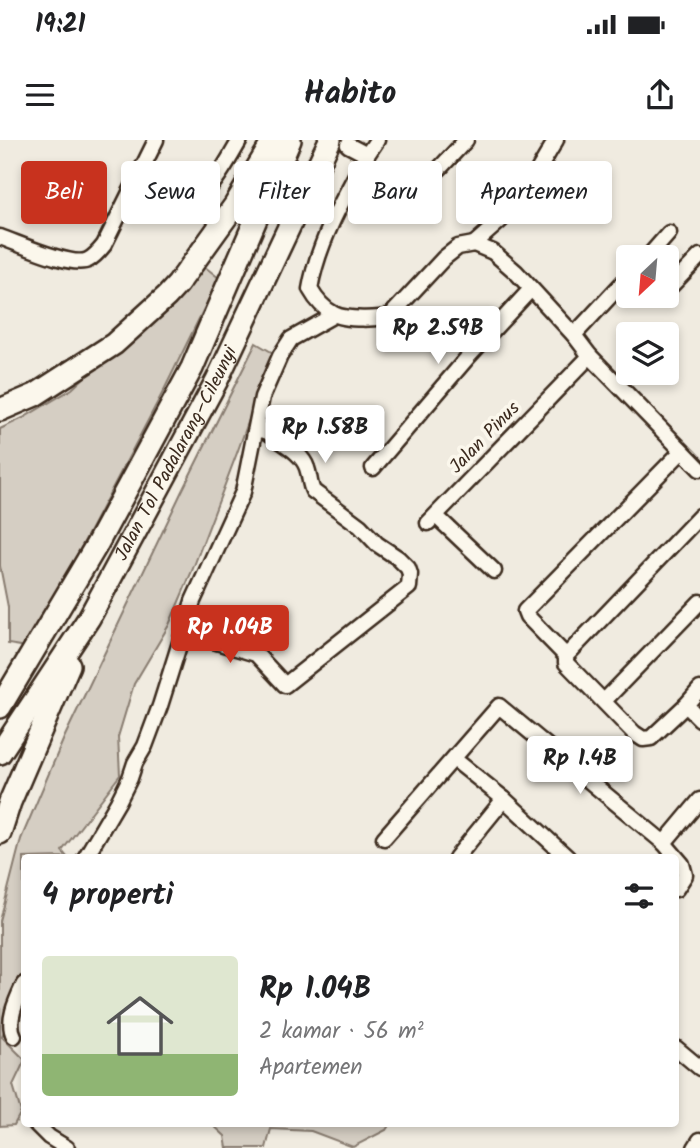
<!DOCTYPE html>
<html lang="id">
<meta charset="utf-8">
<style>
:root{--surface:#fff;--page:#f6f6f6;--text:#202124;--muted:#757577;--line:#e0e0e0;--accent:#c8321e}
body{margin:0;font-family:Kalam,sans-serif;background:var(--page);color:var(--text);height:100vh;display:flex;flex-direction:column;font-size:26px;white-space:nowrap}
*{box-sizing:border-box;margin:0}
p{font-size:23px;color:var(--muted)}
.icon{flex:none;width:38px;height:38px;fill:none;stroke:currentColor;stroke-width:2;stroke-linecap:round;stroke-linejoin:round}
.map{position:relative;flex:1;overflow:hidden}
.details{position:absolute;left:21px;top:714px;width:658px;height:273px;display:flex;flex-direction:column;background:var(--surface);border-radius:7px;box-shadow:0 4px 10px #0003}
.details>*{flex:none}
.guide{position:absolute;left:21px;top:21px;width:658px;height:63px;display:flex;gap:14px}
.needle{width:46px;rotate:206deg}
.tools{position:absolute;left:616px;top:105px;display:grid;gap:14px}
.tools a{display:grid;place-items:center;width:63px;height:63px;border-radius:7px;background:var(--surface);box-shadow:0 4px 10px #0003;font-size:35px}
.price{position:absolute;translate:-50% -60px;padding:0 16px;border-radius:7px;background:#fff;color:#222;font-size:23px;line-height:46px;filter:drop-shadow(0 2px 4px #0008)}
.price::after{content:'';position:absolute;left:50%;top:42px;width:21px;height:16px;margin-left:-10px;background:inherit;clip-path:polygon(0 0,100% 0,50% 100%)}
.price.on{background:var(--accent);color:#fff}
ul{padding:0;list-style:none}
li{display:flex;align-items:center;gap:21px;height:175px;padding:0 21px}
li+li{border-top:2px solid var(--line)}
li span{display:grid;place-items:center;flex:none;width:196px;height:140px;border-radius:7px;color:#555}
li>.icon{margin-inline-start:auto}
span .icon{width:84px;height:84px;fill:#fffc;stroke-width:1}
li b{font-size:30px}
h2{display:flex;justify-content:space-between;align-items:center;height:84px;padding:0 21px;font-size:30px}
.chip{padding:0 24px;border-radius:7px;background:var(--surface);box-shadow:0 4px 10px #0003;font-size:24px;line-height:63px}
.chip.on{background:var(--accent);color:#fff}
.status{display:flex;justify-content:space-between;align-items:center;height:49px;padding:0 35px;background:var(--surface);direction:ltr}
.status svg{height:19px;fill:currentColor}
header{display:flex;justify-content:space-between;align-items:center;height:91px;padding:0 21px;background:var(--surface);font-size:32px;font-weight:800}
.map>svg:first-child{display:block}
.green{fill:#d5cec3;stroke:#887c70;stroke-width:2}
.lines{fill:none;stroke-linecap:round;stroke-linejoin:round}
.minor-casing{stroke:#3b2a1e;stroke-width:19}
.highway-casing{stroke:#3b2a1e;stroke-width:26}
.minor{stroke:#fbf7ec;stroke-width:14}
.highway{stroke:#fbf7ec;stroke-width:21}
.labels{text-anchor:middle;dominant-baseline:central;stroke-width:7;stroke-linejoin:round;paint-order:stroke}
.street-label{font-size:19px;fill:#3b2a1e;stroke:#fbf7ec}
</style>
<div class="status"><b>19:21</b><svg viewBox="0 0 49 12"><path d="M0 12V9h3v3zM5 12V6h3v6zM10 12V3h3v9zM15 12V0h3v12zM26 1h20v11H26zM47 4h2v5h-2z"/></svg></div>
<header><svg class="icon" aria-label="menu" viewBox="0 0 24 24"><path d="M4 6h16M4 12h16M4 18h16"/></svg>Habito<svg class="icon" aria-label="share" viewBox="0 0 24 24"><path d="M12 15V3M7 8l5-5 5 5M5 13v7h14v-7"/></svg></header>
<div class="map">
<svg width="700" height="1008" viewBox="0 0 700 1008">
<rect width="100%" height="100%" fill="#f0ebe0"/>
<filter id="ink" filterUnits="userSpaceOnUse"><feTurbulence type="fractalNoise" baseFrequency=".0143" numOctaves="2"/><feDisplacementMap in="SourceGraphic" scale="14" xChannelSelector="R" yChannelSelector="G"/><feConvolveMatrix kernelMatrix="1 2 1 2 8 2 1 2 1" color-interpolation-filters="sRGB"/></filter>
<g filter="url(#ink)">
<g class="green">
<path d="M205 127 219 138 164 250 84 402 26 507 8 504V467L0 426V289L23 278 72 249 102 221 160 175Z"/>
<path d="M256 203 273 213 237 313 192 431 169 485 134 544 118 597 120 635 62 711 67 717 24 718V836L2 897 24 919V922L13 945 21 972 14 985 0 986V781L21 699 64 598 182 351Z"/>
<path d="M212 984H390L386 990 353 1007 311 991 271 989 266 1008H227L225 996Z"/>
</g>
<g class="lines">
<g class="minor-casing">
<g id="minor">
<path d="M348 5 367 15C344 57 318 102 310 149 315 158 324 169 334 174 344 180 381 180 391 175L444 118 458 107 474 104 493 112 516 132 574 195 590 216 700 329"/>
<path d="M367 15 377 0"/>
<path d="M439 29 466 0"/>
<path d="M131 53C146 58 163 66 179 66 205 67 228 20 240 0"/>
<path d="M0 97C18 103 72 128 88 120 94 117 100 110 104 105L156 0"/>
<path d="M474 104 500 81 521 59 556 0"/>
<path d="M648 117 669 93"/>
<path d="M667 147 672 145 700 116"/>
<path d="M574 195 628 137"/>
<path d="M681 312 525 471 527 476 566 516V523L634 593 643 599 651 598 686 565"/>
<path d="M373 328 468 217 531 149"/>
<path d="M436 376 494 431"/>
<path d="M428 383 590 216"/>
<path d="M183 492 256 514 285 545 409 447 410 434 408 428 398 418 377 404 360 386 313 351C309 343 310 336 307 328 302 312 280 302 268 292L262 290 255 292"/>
<path d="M566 516 700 376"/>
<path d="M700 549 686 565 700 579"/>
<path d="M604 561 700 462"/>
<path d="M454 619 504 659 568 718"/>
<path d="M384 698 499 566 664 703 682 724 685 735 676 749"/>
<path d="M664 703 700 660"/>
<path d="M85 718 118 662 130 638 135 623 145 606 160 566 193 461 243 352 262 257 280 216 291 199 334 175"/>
<path d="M456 718 504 659"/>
<path d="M14 896C6 881 17 859 24 844"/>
<path d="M676 908 700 928"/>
<path d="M36 984 49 997 67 1008"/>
<path d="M695 1008 700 1000"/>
</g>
</g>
<g class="highway-casing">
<g id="highway">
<path d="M0 270 35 255 114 204 167 156 178 144 235 65 274 0"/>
<path d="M0 567 96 406 192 228 290 0"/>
<path id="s1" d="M0 613 89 478 217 240 330 0"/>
<path d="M0 693 10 662 69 525"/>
</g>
</g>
<use href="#minor" class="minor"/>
<use href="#highway" class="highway"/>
</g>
</g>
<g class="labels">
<g class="street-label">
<text transform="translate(485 298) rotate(-46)">Jalan Pinus</text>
<text stroke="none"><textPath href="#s1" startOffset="348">Jalan Tol Padalarang–Cileunyi</textPath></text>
</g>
</g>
</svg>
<div class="tools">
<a><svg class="needle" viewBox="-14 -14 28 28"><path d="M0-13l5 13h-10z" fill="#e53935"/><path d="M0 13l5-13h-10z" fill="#757577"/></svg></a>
<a><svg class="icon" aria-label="layers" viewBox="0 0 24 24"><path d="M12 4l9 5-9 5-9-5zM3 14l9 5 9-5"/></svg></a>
</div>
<b class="price" style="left:438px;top:226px">Rp 2.59B</b>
<b class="price" style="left:325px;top:325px">Rp 1.58B</b>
<b class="price on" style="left:230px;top:525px">Rp 1.04B</b>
<b class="price" style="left:580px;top:656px">Rp 1.4B</b>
<div class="guide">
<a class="chip on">Beli</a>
<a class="chip">Sewa</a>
<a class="chip">Filter</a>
<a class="chip">Baru</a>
<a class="chip">Apartemen</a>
</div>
<section class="details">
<h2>4 properti<svg class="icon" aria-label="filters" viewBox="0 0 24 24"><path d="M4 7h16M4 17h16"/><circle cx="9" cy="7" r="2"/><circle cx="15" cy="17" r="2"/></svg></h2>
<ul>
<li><span style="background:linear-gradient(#dfe7d0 70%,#8fb573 0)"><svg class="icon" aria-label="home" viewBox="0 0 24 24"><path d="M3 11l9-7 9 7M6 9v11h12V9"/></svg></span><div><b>Rp 1.04B</b><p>2 kamar · 56 m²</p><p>Apartemen</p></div></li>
</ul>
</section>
</div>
